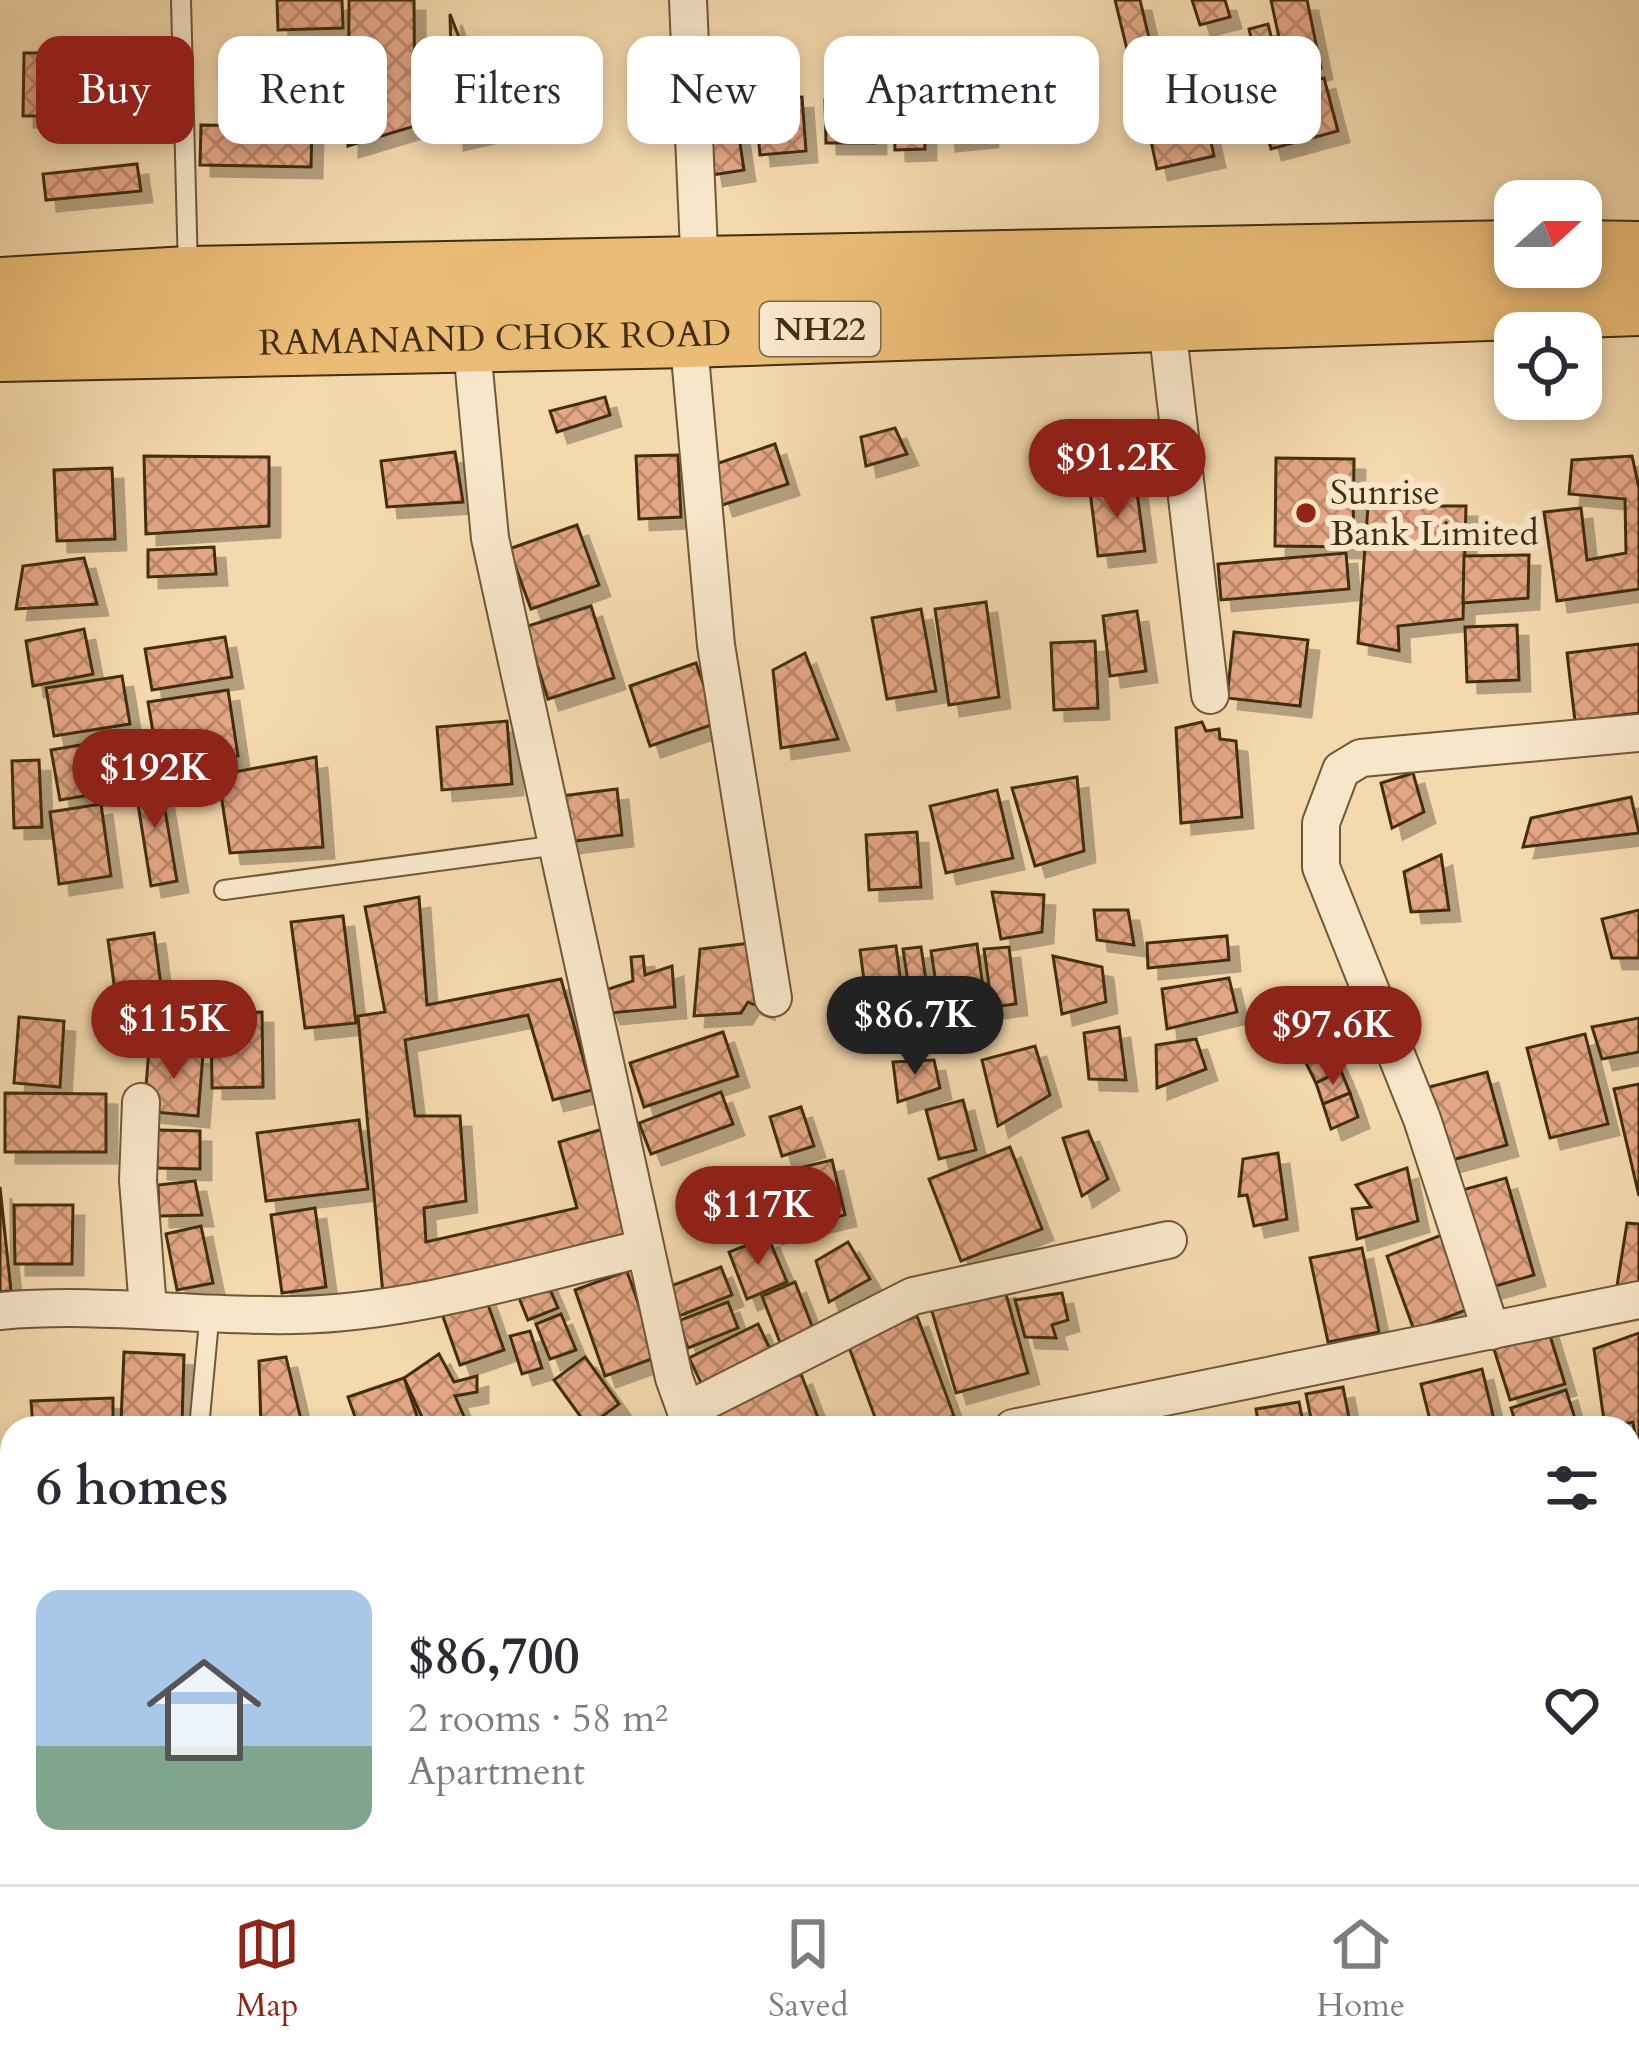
<!DOCTYPE html>
<meta charset="utf-8">
<style>
:root{--surface:#fff;--page:#f7f7f7;--text:#2b2b33;--muted:#7c7c81;--line:#e1e1e2;--accent:#8f2418}
body{margin:0;font-family:Cardo,serif;background:var(--page);color:var(--text);height:100vh;display:flex;flex-direction:column;font-size:45px;white-space:nowrap}
*{box-sizing:border-box;margin:0}
p{font-size:39px;color:var(--muted)}
.icon{flex:none;width:66px;height:66px;fill:none;stroke:currentColor;stroke-width:2;stroke-linecap:round;stroke-linejoin:round}
.map{position:relative;flex:1;overflow:hidden}
.details{position:absolute;left:0px;top:1416px;width:1641px;height:468px;display:flex;flex-direction:column;background:var(--surface);border-radius:36px 36px 0 0;box-shadow:0 6px 18px #0003}
.details>*{flex:none}
.top-card{position:absolute;left:36px;top:36px;width:1569px;height:108px;display:flex;gap:24px}
.needle{width:78px;rotate:69deg}
.buttons{position:absolute;left:1494px;top:180px;display:grid;gap:24px}
.buttons a{display:grid;place-items:center;width:108px;height:108px;border-radius:24px;background:var(--surface);box-shadow:0 6px 18px #0003;font-size:60px}
.price{position:absolute;translate:-50% -102px;padding:0 27px;border-radius:42px;background:var(--accent);color:#fff;font-size:39px;line-height:78px;filter:drop-shadow(0 3px 6px #0008)}
.price::after{content:'';position:absolute;left:50%;top:72px;width:36px;height:27px;margin-left:-18px;background:inherit;clip-path:polygon(0 0,100% 0,50% 100%)}
.price.current{background:#222;color:#fff}
ul{padding:0;list-style:none}
li{display:flex;align-items:center;gap:36px;height:300px;padding:0 36px}
li span{display:grid;place-items:center;flex:none;width:336px;height:240px;border-radius:24px;color:#555}
li>.icon{margin-inline-start:auto}
span .icon{width:144px;height:144px;fill:#fffc;stroke-width:1}
li b{font-size:51px}
h2{display:flex;justify-content:space-between;align-items:center;height:144px;padding:0 36px;font-size:51px}
.tag{padding:0 42px;border-radius:24px;background:var(--surface);box-shadow:0 6px 18px #0003;font-size:42px;line-height:108px}
.tag.current{background:var(--accent);color:#fff}
.menu{display:flex;justify-content:space-around;align-items:center;height:168px;border-top:3px solid var(--line);background:var(--surface);font-size:33px;color:var(--muted)}
.menu a{display:grid;justify-items:center;gap:6px}
.menu .current{color:var(--accent)}
.map>svg:first-child{display:block}
.building{fill:url(#building-cross-hatch);stroke:#422e10;stroke-width:3;filter:url(#shadow)}
.lines{fill:none;stroke-linecap:round;stroke-linejoin:round}
.lane-casing{stroke:#6e5937;stroke-width:22}
.street-casing{stroke:#6e5937;stroke-width:40}
.highway-casing{stroke:#422e10;stroke-width:70}
.lane{stroke:#f8e6ca;stroke-width:18}
.street{stroke:#f8e6ca;stroke-width:36}
.highway{stroke:#eabc76;stroke-width:66}
.poi-dot{fill:#8f2418;stroke:#f8e6ca;stroke-width:4.5}
.labels{text-anchor:middle;dominant-baseline:central;stroke-width:12;stroke-linejoin:round;paint-order:stroke}
.shield{fill:#f8e6ca;stroke:#796548;stroke-width:3}
.shield-label{font-size:33px;font-weight:bold;fill:#422e10}
.street-label{font-size:36px;fill:#422e10;stroke:#f8e6ca}
.poi-label{font-size:36px;fill:#422e10;stroke:#f8e6ca;text-anchor:start}
</style>
<div class="map">
<svg width="1639" height="1884" viewBox="0 0 1639 1884">
<defs>
<pattern id="building-cross-hatch" width="8" height="8" patternUnits="userSpaceOnUse" patternTransform="scale(3)"><rect width="8" height="8" fill="#e4a685"/><path d="M0 0l8 8M0 8l8-8" fill="none" stroke="#ba886b"/></pattern>
<filter id="shadow"><feDropShadow dx="11" dy="11" stdDeviation="0" flood-color="#0004"/></filter>
</defs>
<rect width="100%" height="100%" fill="#f4d9ad"/>
<filter id="stains"><feTurbulence type="fractalNoise" baseFrequency=".00167" numOctaves="4"/><feColorMatrix values="0 0 0 0 .2 0 0 0 0 .09 0 0 0 0 .02 0 0 0 .5 -.17"/></filter>
<radialGradient id="worn" r=".72"><stop offset=".6" stop-color="#630" stop-opacity="0"/><stop offset="1" stop-color="#630" stop-opacity=".3"/></radialGradient>
<g class="building">
<path d="M277 0H342L343 28 278 30Z"/>
<path d="M349 0H414L415 126 348 146Z"/>
<path d="M1115 0H1140L1167 114 1144 119Z"/>
<path d="M1192 0H1225L1230 17 1200 25Z"/>
<path d="M1271 0H1307L1321 68 1287 75Z"/>
<path d="M450 14 472 71 526 81 515 125 453 139Z"/>
<path d="M1268 24 1281 75 1261 79 1249 29Z"/>
<path d="M24 53H74L73 116H23Z"/>
<path d="M1324 78 1338 131 1271 149 1257 96Z"/>
<path d="M983 92 987 136 945 140 941 96Z"/>
<path d="M924 96 925 149 895 150 893 97Z"/>
<path d="M802 97 806 151 760 155 755 101Z"/>
<path d="M874 99 875 143H826L825 100Z"/>
<path d="M735 110 744 170 712 175 702 115Z"/>
<path d="M201 125 312 127 311 167 200 165Z"/>
<path d="M1208 128 1214 156 1157 169 1151 141Z"/>
<path d="M137 164 141 191 46 200 43 174Z"/>
<path d="M605 397 610 415 557 432 550 411Z"/>
<path d="M895 428 907 454 866 466 861 437Z"/>
<path d="M775 444 788 484 722 505 710 466Z"/>
<path d="M455 452 463 502 387 507 381 461Z"/>
<path d="M678 455 681 517 639 519 636 456Z"/>
<path d="M144 456 269 457V526L146 534Z"/>
<path d="M1632 456 1639 488V589L1557 601 1544 512 1581 508 1587 560 1626 553 1625 499 1569 494 1572 460Z"/>
<path d="M1276 458 1354 459 1353 547 1275 546Z"/>
<path d="M112 468 115 539 57 541 54 470Z"/>
<path d="M1136 485 1145 551 1098 556 1090 491Z"/>
<path d="M1368 506H1466L1463 619 1398 626 1399 651 1358 643Z"/>
<path d="M577 525 599 585 531 609 509 549Z"/>
<path d="M214 547 216 574 148 577V550Z"/>
<path d="M1346 553 1349 589 1221 600 1218 564Z"/>
<path d="M1529 555 1528 598 1463 603 1464 556Z"/>
<path d="M84 558 97 604 16 609 23 566Z"/>
<path d="M986 602 999 697 949 705 935 609Z"/>
<path d="M591 606 614 678 548 699 525 627Z"/>
<path d="M921 609 936 691 887 699 872 618Z"/>
<path d="M1137 611 1146 671 1110 676 1103 616Z"/>
<path d="M1517 625 1519 680 1467 682 1465 627Z"/>
<path d="M84 629 93 674 33 686 26 641Z"/>
<path d="M1234 632 1308 640 1300 706 1227 698Z"/>
<path d="M225 637 232 677 152 690 145 649Z"/>
<path d="M1095 641 1098 708 1054 710 1051 643Z"/>
<path d="M1639 644V713L1575 721 1567 653Z"/>
<path d="M805 653 838 739 781 748 773 670Z"/>
<path d="M696 663 717 723 650 746 630 686Z"/>
<path d="M122 676 130 724 54 736 46 688Z"/>
<path d="M228 690 238 756 159 768 148 702Z"/>
<path d="M507 721 512 784 442 790 437 727Z"/>
<path d="M1202 722 1206 731 1219 729 1220 739 1236 741 1242 817 1181 823 1176 728Z"/>
<path d="M116 739 125 789 60 800 51 750Z"/>
<path d="M316 757 323 847 230 853 218 775Z"/>
<path d="M39 760 42 827 14 828 12 761Z"/>
<path d="M1413 773 1424 812 1392 828 1381 783Z"/>
<path d="M159 775 177 881 151 886 134 779Z"/>
<path d="M1077 777 1084 851 1035 866 1012 788Z"/>
<path d="M617 789 622 835 568 842 561 796Z"/>
<path d="M997 790 1013 858 946 873 930 806Z"/>
<path d="M1631 797 1639 833 1523 847 1531 818Z"/>
<path d="M101 804 111 876 59 884 50 812Z"/>
<path d="M917 832 921 887 869 890 866 835Z"/>
<path d="M1441 855 1449 910 1411 912 1404 872Z"/>
<path d="M992 892 1044 895 1042 932 1001 939Z"/>
<path d="M419 897 427 1005 561 979 592 1090 553 1100 528 1015 405 1040 415 1116H460L466 1201 424 1208 426 1242 577 1208 559 1142 603 1129 628 1242 383 1295 358 1016 385 1012 365 907Z"/>
<path d="M1094 910H1128L1134 945 1097 940Z"/>
<path d="M1639 910V958H1612L1602 919Z"/>
<path d="M343 916 356 1023 305 1028 291 922Z"/>
<path d="M154 933 165 1015 119 1021 108 940Z"/>
<path d="M1227 936 1229 960 1148 968 1147 943Z"/>
<path d="M751 943 763 1008 748 1002 741 1013 694 1016 700 949Z"/>
<path d="M977 944 986 1009 941 1016 931 951Z"/>
<path d="M896 946 905 1014 869 1019 860 950Z"/>
<path d="M921 947 932 1020 914 1022 903 949Z"/>
<path d="M1009 947 1016 1004 992 1007 984 949Z"/>
<path d="M643 956 645 975 672 966 675 1007 610 1013 600 992 633 981 631 957Z"/>
<path d="M1053 956 1102 967 1106 1002 1062 1014Z"/>
<path d="M1229 978 1237 1012 1167 1029 1162 989Z"/>
<path d="M262 1012 263 1087 212 1088 211 1013Z"/>
<path d="M19 1017 64 1021 60 1087 14 1083Z"/>
<path d="M1639 1018V1052L1602 1059 1592 1027Z"/>
<path d="M1119 1027 1126 1080 1089 1079 1084 1033Z"/>
<path d="M723 1032 738 1076 644 1107 630 1063Z"/>
<path d="M1585 1034 1608 1124 1550 1138 1527 1048Z"/>
<path d="M1196 1039 1206 1069 1157 1088 1156 1045Z"/>
<path d="M1035 1046 1050 1095 998 1126 982 1060Z"/>
<path d="M1330 1048 1341 1071 1316 1083 1304 1059Z"/>
<path d="M149 1049 203 1054 198 1116 144 1111Z"/>
<path d="M934 1060 940 1088 898 1102 893 1062Z"/>
<path d="M1341 1071 1350 1093 1323 1104 1316 1083Z"/>
<path d="M1487 1072 1507 1145 1449 1161 1429 1087Z"/>
<path d="M1639 1084V1196L1614 1089Z"/>
<path d="M721 1092 733 1124 651 1154 639 1123Z"/>
<path d="M5 1093 106 1094V1152H5Z"/>
<path d="M1350 1093 1358 1117 1331 1129 1323 1104Z"/>
<path d="M963 1100 976 1150 939 1159 926 1110Z"/>
<path d="M801 1107 814 1146 782 1156 770 1117Z"/>
<path d="M359 1120 368 1189 266 1201 257 1133Z"/>
<path d="M157 1130 200 1131V1169L157 1168Z"/>
<path d="M1088 1131 1108 1179 1082 1196 1063 1138Z"/>
<path d="M1010 1147 1042 1229 961 1261 929 1179Z"/>
<path d="M1278 1153 1287 1219 1254 1226 1247 1195 1239 1196 1243 1159Z"/>
<path d="M832 1160 845 1215 771 1233 757 1178Z"/>
<path d="M1407 1168 1418 1221 1357 1239 1352 1209 1371 1207 1356 1185Z"/>
<path d="M1506 1178 1534 1275 1482 1290 1455 1192Z"/>
<path d="M195 1181 202 1215 159 1216 158 1185Z"/>
<path d="M0 1187 11 1291 0 1292Z"/>
<path d="M14 1205H73L72 1264H15Z"/>
<path d="M315 1208 326 1287 282 1293 271 1215Z"/>
<path d="M1627 1223 1639 1224V1284L1617 1286Z"/>
<path d="M201 1226 213 1283 177 1290 166 1234Z"/>
<path d="M1447 1233 1474 1307 1414 1330 1387 1256Z"/>
<path d="M768 1237 787 1282 747 1299 729 1252Z"/>
<path d="M848 1242 870 1279 829 1302 816 1261Z"/>
<path d="M1362 1248 1379 1332 1328 1342 1310 1258Z"/>
<path d="M721 1267 732 1295 679 1316 668 1287Z"/>
<path d="M627 1271 657 1357 605 1376 575 1290Z"/>
<path d="M546 1280 558 1308 528 1320 517 1293Z"/>
<path d="M795 1282 814 1331 781 1345 762 1296Z"/>
<path d="M1004 1287 1028 1373 956 1393 931 1308Z"/>
<path d="M1062 1293 1068 1320 1052 1325 1056 1338 1025 1337 1015 1300Z"/>
<path d="M485 1296 504 1350 460 1365 441 1311Z"/>
<path d="M728 1302 738 1328 688 1348 678 1321Z"/>
<path d="M561 1314 576 1350 550 1359 536 1324Z"/>
<path d="M917 1316 954 1416 922 1428H879L847 1342Z"/>
<path d="M758 1324 773 1355 704 1389 689 1358Z"/>
<path d="M1547 1326 1565 1384 1510 1400 1492 1343Z"/>
<path d="M530 1331 542 1368 522 1374 510 1336Z"/>
<path d="M1639 1333V1447H1637L1633 1422 1605 1428 1594 1349Z"/>
<path d="M124 1352 184 1355 182 1424 121 1422Z"/>
<path d="M439 1354 454 1382 477 1376V1392L455 1396 469 1428H427L404 1378Z"/>
<path d="M286 1357 303 1428H261L259 1361Z"/>
<path d="M585 1357 619 1404 588 1427 554 1380Z"/>
<path d="M1482 1369 1496 1428H1432L1421 1384Z"/>
<path d="M801 1374 822 1428H710L703 1411Z"/>
<path d="M404 1378 421 1428H359L348 1397Z"/>
<path d="M1343 1387 1351 1428H1313L1306 1394Z"/>
<path d="M1566 1390 1578 1428H1517L1511 1408Z"/>
<path d="M113 1398V1426L33 1428 31 1401Z"/>
<path d="M1299 1402 1304 1428H1259L1256 1409Z"/>
<path d="M1629 1485 1639 1549 1629 1550Z"/>
<path d="M12 1557V1602L0 1604V1558Z"/>
<path d="M1639 1658V1743L1629 1744V1659Z"/>
<path d="M1639 1775V1811L1629 1813V1777Z"/>
<path d="M255 1872H296L292 1884H251Z"/>
<path d="M446 1872H503L500 1884H443Z"/>
<path d="M567 1872H603V1884H565Z"/>
<path d="M624 1872H645L648 1884H625Z"/>
<rect x="1389" y="1872" width="107" height="12"/>
</g>
<g class="lines">
<g class="lane-casing">
<g id="lane">
<path d="M181 0 188 271"/>
<path d="M224 890 558 845"/>
<path d="M199 1428 210 1310"/>
</g>
</g>
<g class="street-casing">
<g id="street">
<path d="M688 0 700 273"/>
<path d="M1166 317 1210 695"/>
<path d="M688 334 716 645 773 998"/>
<path d="M471 338 490 538 674 1378 692 1428"/>
<path d="M141 1102 138 1180 148 1309"/>
<path d="M0 1311C98 1302 196 1317 294 1315 412 1313 530 1275 645 1248"/>
<path d="M1491 1331 1422 1119 1321 867V823L1341 770 1361 758 1639 733"/>
<path d="M686 1411 913 1296 1168 1240"/>
<path d="M1013 1428 1639 1300"/>
<path d="M1629 1760 1639 1758"/>
<path d="M725 1872V1884"/>
</g>
</g>
<g class="highway-casing">
<g id="highway">
<path d="M1581 254 1639 255"/>
<path d="M0 291 188 280 1515 254"/>
<path id="s1" d="M0 348 688 334 1639 302"/>
</g>
</g>
<use href="#lane" class="lane"/>
<use href="#street" class="street"/>
<use href="#highway" class="highway"/>
</g>
<circle class="poi-dot" cx="1306" cy="513" r="12"/>
<g class="labels">
<rect class="shield" x="760" y="302" width="120" height="54" rx="9"/>
<g class="shield-label">
<text x="820" y="329">NH22</text>
</g>
<g class="street-label">
<text stroke="none"><textPath href="#s1" startOffset="495">RAMANAND CHOK ROAD</textPath></text>
</g>
<g class="poi-label">
<text x="1330" y="492">Sunrise<tspan x="1330" dy="41">Bank Limited</tspan></text>
</g>
</g>
<rect width="100%" height="100%" filter="url(#stains)"/>
<rect width="100%" height="100%" fill="url(#worn)"/>
</svg>
<div class="buttons">
<a><svg class="needle" viewBox="-14 -14 28 28"><path d="M0-13l5 13h-10z" fill="#e53935"/><path d="M0 13l5-13h-10z" fill="#7c7c81"/></svg></a>
<a><svg class="icon" aria-label="locate" viewBox="0 0 24 24"><circle cx="12" cy="12" r="6"/><path d="M12 2v4M12 18v4M2 12h4M18 12h4"/></svg></a>
</div>
<b class="price" style="left:1117px;top:521px">$91.2K</b>
<b class="price" style="left:155px;top:831px">$192K</b>
<b class="price current" style="left:915px;top:1078px">$86.7K</b>
<b class="price" style="left:174px;top:1082px">$115K</b>
<b class="price" style="left:1333px;top:1088px">$97.6K</b>
<b class="price" style="left:758px;top:1268px">$117K</b>
<div class="top-card">
<a class="tag current">Buy</a>
<a class="tag">Rent</a>
<a class="tag">Filters</a>
<a class="tag">New</a>
<a class="tag">Apartment</a>
<a class="tag">House</a>
</div>
<section class="details">
<h2>6 homes<svg class="icon" aria-label="filters" viewBox="0 0 24 24"><path d="M4 7h16M4 17h16"/><circle cx="9" cy="7" r="2"/><circle cx="15" cy="17" r="2"/></svg></h2>
<ul>
<li><span style="background:linear-gradient(#a9c7e8 65%,#7fa58c 0)"><svg class="icon" aria-label="home" viewBox="0 0 24 24"><path d="M3 11l9-7 9 7M6 9v11h12V9"/></svg></span><div><b>$86,700</b><p>2 rooms · 58 m²</p><p>Apartment</p></div><svg class="icon" aria-label="heart" viewBox="0 0 24 24"><path d="M12 20l-8-8c-3-5 5-10 8-4 3-6 11-1 8 4z"/></svg></li>
</ul>
</section>
</div>
<nav class="menu">
<a class="current"><svg class="icon" aria-label="map" viewBox="0 0 24 24"><path d="M3 6l6-2 6 2 6-2v14l-6 2-6-2-6 2zM9 4v14M15 6v14"/></svg>Map</a>
<a><svg class="icon" aria-label="saved" viewBox="0 0 24 24"><path d="M7 4h10v16l-5-4-5 4z"/></svg>Saved</a>
<a><svg class="icon" aria-label="home" viewBox="0 0 24 24"><path d="M3 11l9-7 9 7M6 9v11h12V9"/></svg>Home</a>
</nav>
